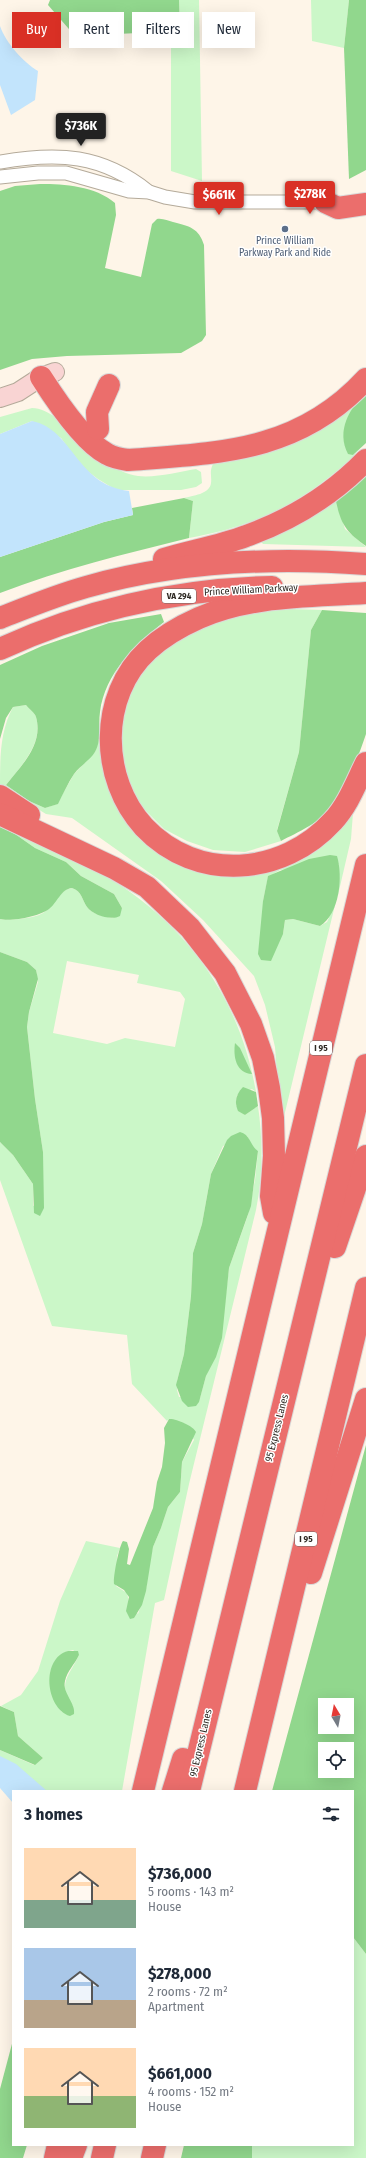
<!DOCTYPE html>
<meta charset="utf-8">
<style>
:root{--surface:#fff;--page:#f6f6f7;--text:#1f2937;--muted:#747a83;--accent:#d93025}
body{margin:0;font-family:"Fira Sans Condensed",sans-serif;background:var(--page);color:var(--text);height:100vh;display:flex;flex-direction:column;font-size:15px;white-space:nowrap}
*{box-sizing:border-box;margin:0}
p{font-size:13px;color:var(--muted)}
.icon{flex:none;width:22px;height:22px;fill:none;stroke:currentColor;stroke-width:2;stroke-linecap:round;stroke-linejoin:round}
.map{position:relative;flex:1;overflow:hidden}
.drawer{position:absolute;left:12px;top:1790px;width:342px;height:356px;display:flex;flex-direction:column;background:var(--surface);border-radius:0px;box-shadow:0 4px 16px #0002}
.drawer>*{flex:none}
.hud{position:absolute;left:12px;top:12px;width:342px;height:36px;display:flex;gap:8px}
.needle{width:26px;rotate:350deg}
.fabs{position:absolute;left:318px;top:1698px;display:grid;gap:8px}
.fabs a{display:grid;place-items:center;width:36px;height:36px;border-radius:0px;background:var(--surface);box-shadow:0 4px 16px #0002;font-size:20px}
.price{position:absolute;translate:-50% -34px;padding:0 9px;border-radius:4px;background:var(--accent);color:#fff;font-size:13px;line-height:26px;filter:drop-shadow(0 1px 2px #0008)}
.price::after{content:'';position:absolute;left:50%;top:24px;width:12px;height:9px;margin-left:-6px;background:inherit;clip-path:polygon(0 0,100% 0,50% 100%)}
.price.on{background:#222;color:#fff}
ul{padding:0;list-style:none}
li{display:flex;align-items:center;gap:12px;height:100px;padding:0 12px}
li span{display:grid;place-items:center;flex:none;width:112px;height:80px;border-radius:0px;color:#555}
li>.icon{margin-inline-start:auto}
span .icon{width:48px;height:48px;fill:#fffc;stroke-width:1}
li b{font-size:17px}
h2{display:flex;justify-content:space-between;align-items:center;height:48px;padding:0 12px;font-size:17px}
.pill{padding:0 14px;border-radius:0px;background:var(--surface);box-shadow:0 4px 16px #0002;font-size:14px;line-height:36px}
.pill.on{background:var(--accent);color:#fff}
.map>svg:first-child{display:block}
.green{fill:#cbf7c8;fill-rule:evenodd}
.forest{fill:#91d78d;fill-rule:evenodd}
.water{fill:#c2e4fc}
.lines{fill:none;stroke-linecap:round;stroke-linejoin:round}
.street-casing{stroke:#b4aa9a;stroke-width:15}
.secondary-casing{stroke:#b4aa9a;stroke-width:20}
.highway-casing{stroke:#dad9d8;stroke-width:24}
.street{stroke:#fff;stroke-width:13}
.secondary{stroke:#f9d4d3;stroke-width:18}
.highway{stroke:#eb6e6c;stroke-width:22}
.service-dot{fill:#5c6f8a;stroke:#fff;stroke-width:1.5}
.labels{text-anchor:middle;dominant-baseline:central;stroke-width:3;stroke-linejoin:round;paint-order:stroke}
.shield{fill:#fff;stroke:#6d6a66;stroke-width:1}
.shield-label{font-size:9px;font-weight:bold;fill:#2f2a24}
.service-label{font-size:10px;fill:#4e5e75;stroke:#fff}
.street-label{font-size:10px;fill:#2f2a24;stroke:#fff}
</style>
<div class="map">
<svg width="366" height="2158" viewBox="0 0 366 2158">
<rect width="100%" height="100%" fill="#fef5e8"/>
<g class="green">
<path d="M179 0H199L202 181 171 171V42L180 31Z"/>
<path d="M311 0H349L344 48 312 41Z"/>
<path d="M358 400 353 455 361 450C307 500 262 525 189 538L193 501 184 498C192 496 210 494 211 483 212 476 209 472 213 464Z"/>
<path d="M32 408C66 409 95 470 138 476 156 478 178 472 196 469L201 472 202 483 196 487 181 490H116L98 479 82 467 61 438 32 421 0 434V417Z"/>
<path d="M335 496 345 529 366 547 263 544 259 539Z"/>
<path d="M289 609 322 610 311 630 299 752 277 830 281 841 245 852 213 850 187 841 164 829 136 801 126 779 117 733 134 680 179 634 252 612Z"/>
<path d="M26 705C29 709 35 713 36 717 44 743 21 766 6 785L29 801 45 808 57 804 74 774 95 752 100 736 104 770 125 817 239 873 350 810 353 813 351 839 338 895 339 864 280 870 268 877 263 901 283 934 285 920 293 919 320 926 327 922 335 905 281 1129 275 1047 265 1005 254 976 203 920 161 881 72 818 46 814 0 786C0 758 0 731 13 707Z"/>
<path d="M0 822C41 843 85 862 123 887 195 936 241 1005 256 1092L252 1089 237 1095 236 1105 245 1115 258 1106C263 1141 263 1175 256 1210L189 1484 164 1600 155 1603 122 1791H13L0 1781V1750L34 1765 43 1758 18 1736 14 1712 1 1706 21 1695 38 1671 60 1601 86 1541 120 1548 117 1556 116 1586 127 1593 129 1602 138 1614 147 1585V1572L153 1547 161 1528 168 1507 180 1492 182 1462 194 1440 185 1424 169 1419 167 1421 132 1384 127 1335 52 1326 0 1180V1142L13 1155 33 1184V1206L43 1202V1152L35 1099 27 1027 29 1012 38 982 36 970 27 962 0 952V919C8 921 34 918 41 914 53 909 59 889 72 888 82 891 82 900 87 907 92 914 105 917 113 918L122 908 114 894 81 876 66 862 35 848 15 834 0 827ZM67 961 139 975 137 983 180 992 185 999 175 1047 125 1038 107 1044 53 1033ZM247 1136 254 1149 258 1151 255 1180 248 1215 229 1268 220 1344 206 1376 200 1398 179 1397 177 1390V1381L184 1354 191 1296 193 1253 202 1224 211 1174 223 1146ZM73 1650 79 1655C70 1675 56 1684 73 1706L62 1712C47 1693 42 1656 73 1650Z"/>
<path d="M353 1937 366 1954V2158H252V2145H353Z"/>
</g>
<g class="forest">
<path d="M50 0H179L180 31 75 36 48 5Z"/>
<path d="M349 0H366V170L349 179 344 48Z"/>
<path d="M40 184C65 184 95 186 115 203L116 215 105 268 141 277 152 224 157 219C163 218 168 221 173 222 189 226 199 228 204 245L206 335 202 341 181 353 67 356 32 359 0 370V191L15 186Z"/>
<path d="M366 392V443L353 455 348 454C336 431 349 409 366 392Z"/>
<path d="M366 467V546C344 531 340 522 335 496Z"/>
<path d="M184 498 193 501 189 538C125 554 62 569 0 593V557L104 522 133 515 132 508Z"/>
<path d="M322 610 366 613V734C358 758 347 786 332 806 320 823 298 832 281 841L277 831 299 752 311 630Z"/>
<path d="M161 614 164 622C135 645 105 673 100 712 98 725 102 739 95 752 90 760 80 766 74 774 68 783 63 794 58 804L45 808 29 801 6 785C21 766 44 744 36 717 35 713 29 709 26 705L13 707 6 718 0 739V665L42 646 109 623Z"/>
<path d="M0 827 15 834 35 848 66 862 81 876 114 894 122 908 120 916C111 921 93 915 87 907 82 900 82 891 72 888 61 889 57 903 49 909 41 916 11 922 0 919Z"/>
<path d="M330 855 337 856C343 876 340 914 320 926L293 919 285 920 283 934 271 961 261 960 258 954 263 901 268 876 309 859Z"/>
<path d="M0 952 27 962 36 970 38 979 29 1012 27 1027 35 1099 43 1152 44 1208 40 1216 34 1213 33 1184 13 1155 0 1142Z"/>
<path d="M235 1043 240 1048 252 1074C236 1073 233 1057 235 1043Z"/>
<path d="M243 1087 256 1092 258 1106 245 1115 238 1111C234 1102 236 1094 243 1087Z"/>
<path d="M240 1132C251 1135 250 1146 258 1151L251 1206 229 1268 222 1338 216 1357 206 1376 199 1402 196 1406 188 1407 182 1401 176 1385 184 1354 191 1296 193 1253 202 1224 211 1174 227 1140 231 1136Z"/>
<path d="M169 1419C175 1418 194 1426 196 1432L182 1462 180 1492 168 1507 161 1528 153 1547 146 1591 142 1605 134 1618 130 1619 126 1611 129 1597 124 1590 114 1584C113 1577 119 1546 123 1541L127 1542 129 1549 127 1564 130 1565 153 1508 157 1482 162 1467 165 1443 164 1428Z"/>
<path d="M366 1445V1954L353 1937V1791H272ZM325 1705H347V1727H325ZM325 1749H347V1771H325Z"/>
<path d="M68 1651H78L79 1655C75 1664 67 1671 65 1681 62 1693 76 1703 74 1714L70 1716C45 1708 41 1658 68 1651Z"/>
<path d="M0 1706 14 1712 18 1736 43 1758 35 1765 0 1750Z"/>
<path d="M13 2040V2145H27L23 2158H0V2089Z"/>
<path d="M184 2145H252V2158H181Z"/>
</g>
<g class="water">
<path d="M0 26C6 43 23 62 38 71L35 100 11 115 0 85Z"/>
<path d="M32 421C73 429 76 485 129 491L133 515 104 522 0 557V434Z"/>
<path d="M0 1756 16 1764 47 1791H13V1803L0 1788Z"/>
</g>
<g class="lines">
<g class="street-casing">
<g id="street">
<path d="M0 162C58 152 102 154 149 192"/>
<path d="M0 177 38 173H66L129 191 149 192 165 197 195 202H325"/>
</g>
</g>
<g class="secondary-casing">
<path id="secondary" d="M0 398 18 392 41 377 55 372"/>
</g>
<g class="highway-casing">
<g id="highway">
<path d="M325 202 338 208 366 204"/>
<path d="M41 377C55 399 84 442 107 454 114 458 121 459 128 460 220 453 299 452 366 379"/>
<path d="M98 429 97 412 109 385"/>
<path d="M164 559C191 551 220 546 246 536 291 520 333 494 366 460"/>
<path d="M366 593C310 597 251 595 199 618 181 626 162 637 148 650 98 696 100 779 144 827 197 883 283 876 333 821 348 805 356 783 366 763"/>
<path d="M0 618C28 607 57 595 86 587 177 561 272 557 366 564"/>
<path d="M0 649C85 610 178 589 272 587"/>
<path d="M0 796 29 815"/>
<path d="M0 814 114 868 147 887 190 928 225 973 251 1024 263 1058 269 1088 273 1118 274 1156 271 1196 274 1213"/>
<path d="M335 1247 366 1156"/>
<path d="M311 1573 366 1399"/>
<path d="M143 1791 366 865"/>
<path d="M173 1791 183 1759"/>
<path d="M189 1791 366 1065"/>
<path d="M245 1791 366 1288"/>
<path d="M55 2158 58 2145"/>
<path d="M71 2158 76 2145"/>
<path d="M102 2158 105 2145"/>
<path d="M152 2158 155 2145"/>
</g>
</g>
<use href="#street" class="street"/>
<use href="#secondary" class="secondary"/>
<use href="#highway" class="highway"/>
</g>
<circle class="service-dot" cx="285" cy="229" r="4"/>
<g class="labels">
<g class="shield">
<rect x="162" y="589" width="34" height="14" rx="3"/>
<rect x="310" y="1041" width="22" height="14" rx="3"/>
<rect x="295" y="1532" width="22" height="14" rx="3"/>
</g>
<g class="shield-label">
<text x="179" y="596">VA 294</text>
<text x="321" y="1048">I 95</text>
<text x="306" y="1539">I 95</text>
</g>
<g class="service-label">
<text x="285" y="241">Prince William<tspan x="285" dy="12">Parkway Park and Ride</tspan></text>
</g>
<g class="street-label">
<text transform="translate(251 590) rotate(-3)">Prince William Parkway</text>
<text transform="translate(277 1428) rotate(-76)">95 Express Lanes</text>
<text transform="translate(201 1743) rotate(-77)">95 Express Lanes</text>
</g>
</g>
</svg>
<div class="fabs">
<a><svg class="needle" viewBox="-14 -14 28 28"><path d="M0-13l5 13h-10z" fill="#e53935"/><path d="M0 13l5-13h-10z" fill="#747a83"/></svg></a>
<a><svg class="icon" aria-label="locate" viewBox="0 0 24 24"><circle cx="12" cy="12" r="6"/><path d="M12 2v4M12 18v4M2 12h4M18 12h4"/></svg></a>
</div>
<b class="price on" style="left:81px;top:147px">$736K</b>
<b class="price" style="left:310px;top:215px">$278K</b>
<b class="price" style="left:219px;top:216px">$661K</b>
<div class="hud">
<a class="pill on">Buy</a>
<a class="pill">Rent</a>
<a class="pill">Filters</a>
<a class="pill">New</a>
</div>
<section class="drawer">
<h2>3 homes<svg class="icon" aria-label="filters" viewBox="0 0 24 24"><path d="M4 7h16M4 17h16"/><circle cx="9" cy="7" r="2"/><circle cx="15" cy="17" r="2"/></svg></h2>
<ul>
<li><span style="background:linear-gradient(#ffd9b3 65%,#7fa58c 0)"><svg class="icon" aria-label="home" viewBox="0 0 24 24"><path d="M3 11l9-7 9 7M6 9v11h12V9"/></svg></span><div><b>$736,000</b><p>5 rooms · 143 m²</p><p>House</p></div></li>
<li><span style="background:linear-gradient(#a9c7e8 65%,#b9a48a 0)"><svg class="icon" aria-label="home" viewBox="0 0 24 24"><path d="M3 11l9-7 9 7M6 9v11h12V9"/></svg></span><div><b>$278,000</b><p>2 rooms · 72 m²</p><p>Apartment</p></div></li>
<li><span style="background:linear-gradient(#ffd9b3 60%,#8fb573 0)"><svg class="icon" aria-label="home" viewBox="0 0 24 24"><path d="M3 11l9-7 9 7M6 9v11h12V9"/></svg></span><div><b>$661,000</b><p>4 rooms · 152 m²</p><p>House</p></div></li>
</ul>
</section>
</div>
